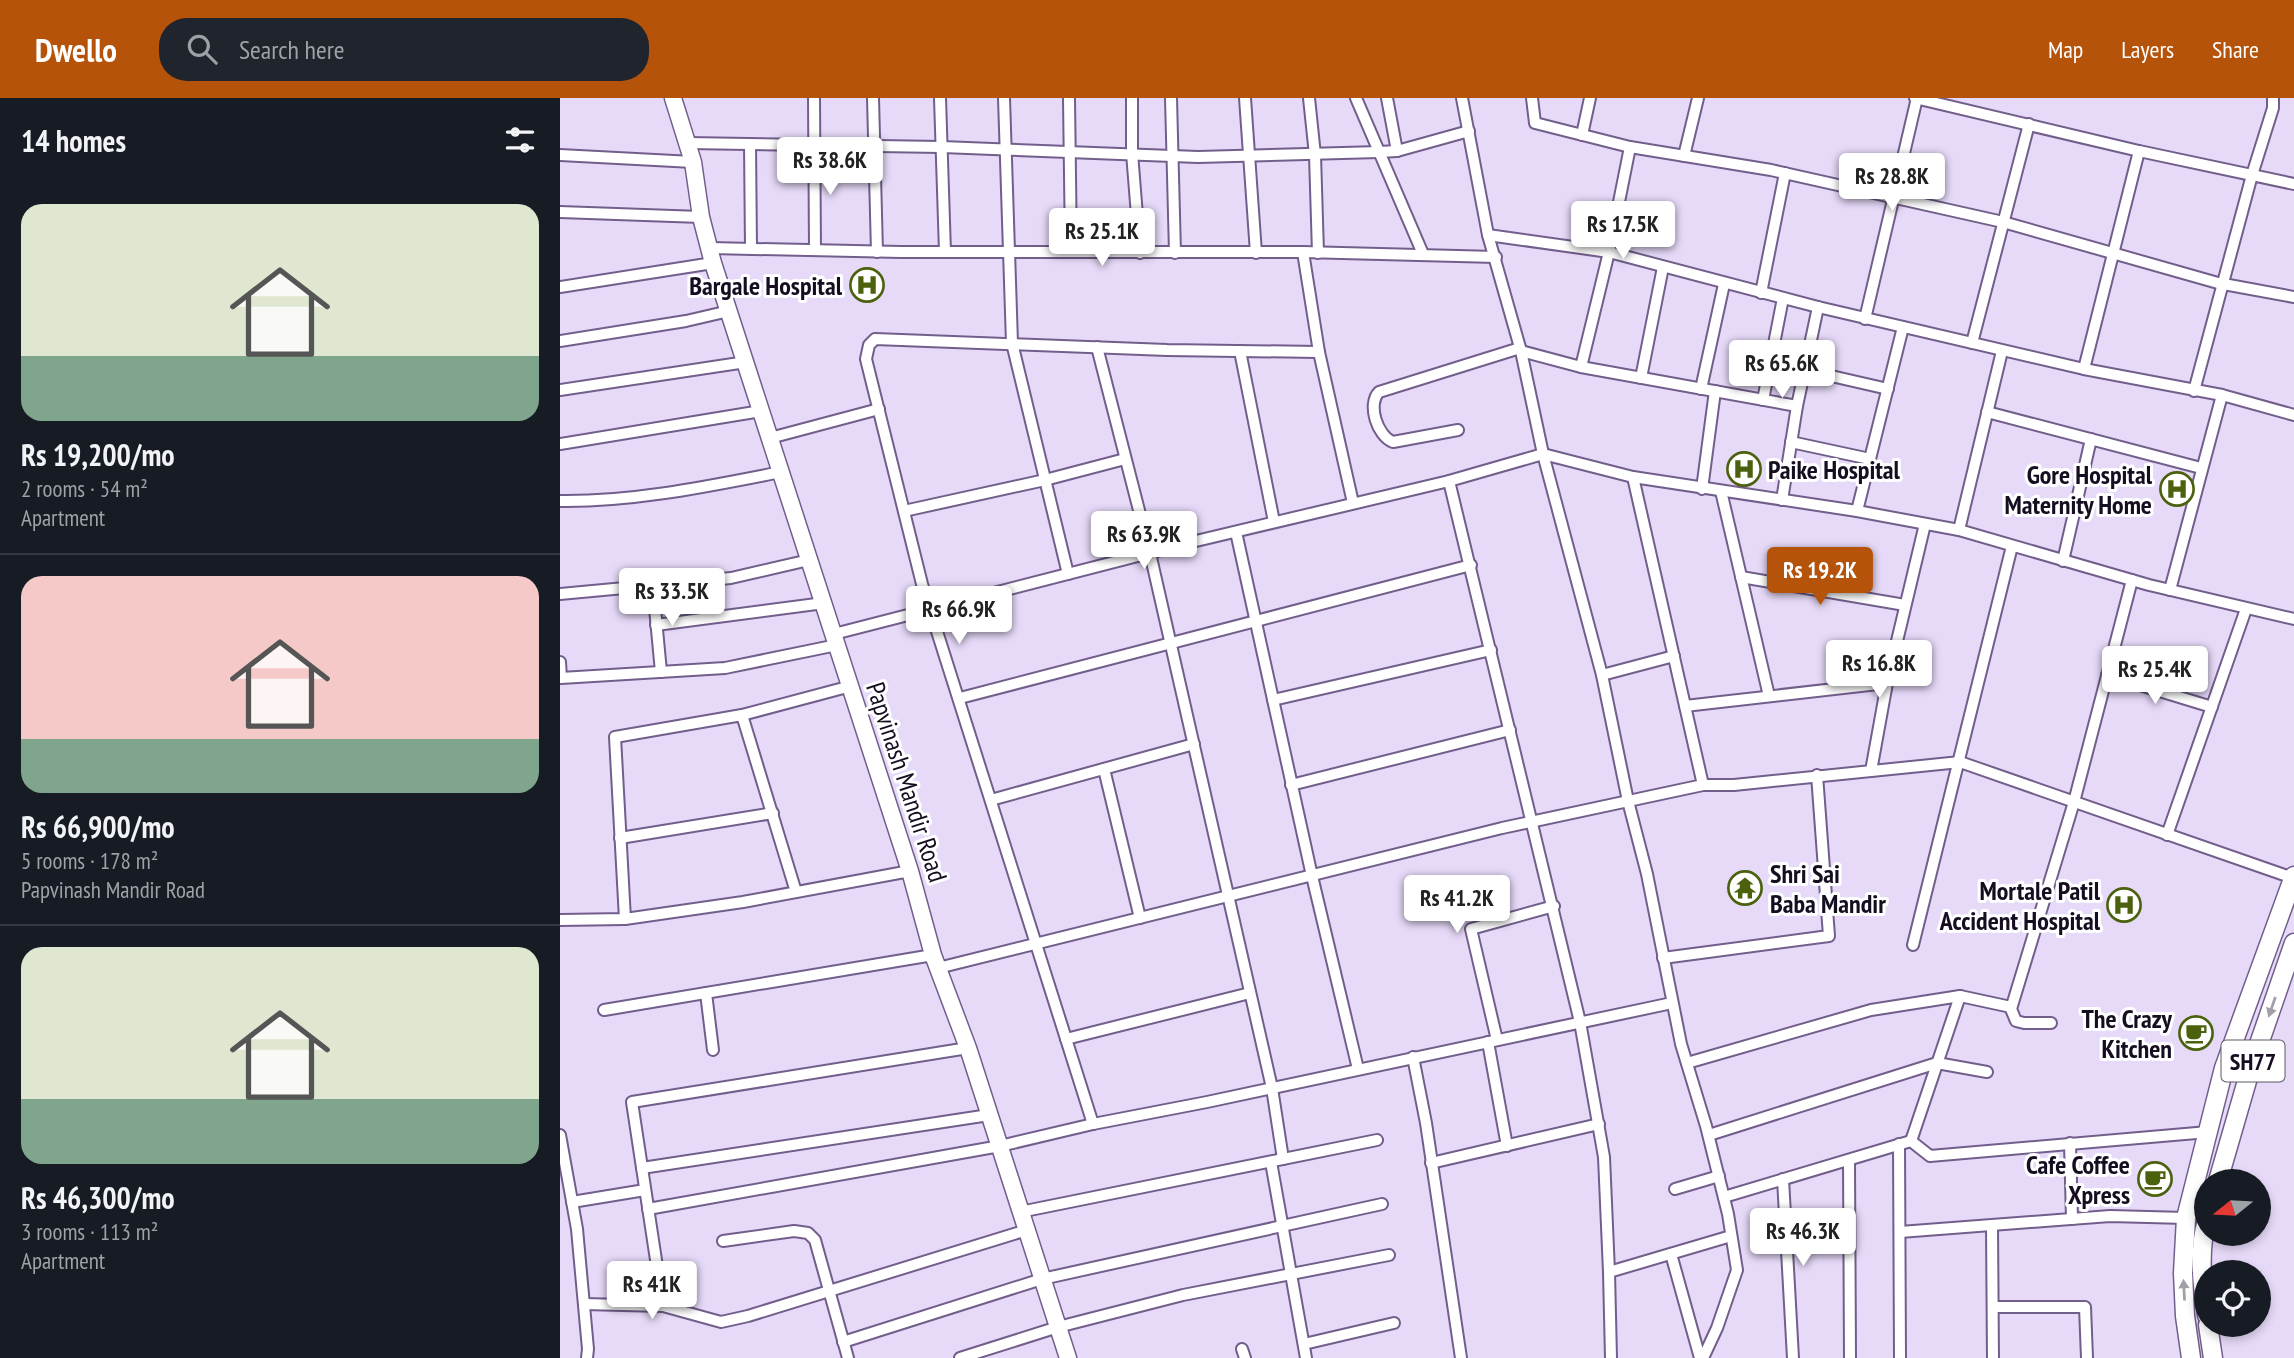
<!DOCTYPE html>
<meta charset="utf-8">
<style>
:root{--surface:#171b24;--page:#20242c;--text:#f1f3f6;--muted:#9ea1a6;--line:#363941;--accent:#b45309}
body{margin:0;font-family:"PT Sans Narrow",sans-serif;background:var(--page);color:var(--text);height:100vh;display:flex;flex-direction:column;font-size:26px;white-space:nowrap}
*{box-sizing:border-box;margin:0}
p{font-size:23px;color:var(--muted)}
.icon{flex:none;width:38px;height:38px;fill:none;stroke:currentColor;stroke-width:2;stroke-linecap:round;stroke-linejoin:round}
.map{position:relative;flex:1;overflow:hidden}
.panel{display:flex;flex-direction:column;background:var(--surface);width:560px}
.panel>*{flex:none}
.needle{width:46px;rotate:252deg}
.controls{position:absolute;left:1634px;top:1071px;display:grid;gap:14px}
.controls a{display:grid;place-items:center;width:77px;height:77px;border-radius:50%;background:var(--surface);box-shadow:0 4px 10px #0003;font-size:35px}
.price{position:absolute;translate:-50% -60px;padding:0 16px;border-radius:7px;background:#fff;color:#222;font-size:23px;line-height:46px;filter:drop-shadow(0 2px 4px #0008)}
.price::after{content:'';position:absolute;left:50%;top:42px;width:21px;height:16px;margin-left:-10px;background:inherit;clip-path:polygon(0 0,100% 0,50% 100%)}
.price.active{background:var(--accent);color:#fff}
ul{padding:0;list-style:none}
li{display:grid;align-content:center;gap:14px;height:371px;padding:0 21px}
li+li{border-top:2px solid var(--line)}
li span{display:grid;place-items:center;height:217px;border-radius:21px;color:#555}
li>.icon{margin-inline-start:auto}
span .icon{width:126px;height:126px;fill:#fffc;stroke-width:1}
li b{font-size:30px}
h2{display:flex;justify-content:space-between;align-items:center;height:84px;padding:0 21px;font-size:30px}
header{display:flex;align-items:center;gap:42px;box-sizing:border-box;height:98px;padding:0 35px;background:var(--accent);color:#fff}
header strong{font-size:33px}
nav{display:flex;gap:38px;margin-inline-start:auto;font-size:24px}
.search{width:490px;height:63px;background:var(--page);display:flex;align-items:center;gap:18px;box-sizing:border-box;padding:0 24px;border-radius:28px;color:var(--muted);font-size:26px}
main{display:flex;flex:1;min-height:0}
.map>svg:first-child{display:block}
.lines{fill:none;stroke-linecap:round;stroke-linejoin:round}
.street-casing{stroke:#725e8b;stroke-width:14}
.secondary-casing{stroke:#725e8b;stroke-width:19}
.primary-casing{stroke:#725e8b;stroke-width:21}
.street{stroke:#fff;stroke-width:10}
.secondary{stroke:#fff;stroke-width:16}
.primary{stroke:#fff;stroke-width:18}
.oneway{fill:#a29fa6}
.labels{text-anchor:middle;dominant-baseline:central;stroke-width:6;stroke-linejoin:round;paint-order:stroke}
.shield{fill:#fff;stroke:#5c5663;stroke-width:2}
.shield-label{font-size:24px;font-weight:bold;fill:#160e20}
.poi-label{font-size:26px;font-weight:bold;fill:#160e20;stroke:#fff;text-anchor:end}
.street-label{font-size:26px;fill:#160e20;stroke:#fff}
</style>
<header>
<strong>Dwello</strong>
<div class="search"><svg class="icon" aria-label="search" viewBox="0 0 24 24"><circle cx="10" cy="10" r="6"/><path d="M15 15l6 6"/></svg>Search here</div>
<nav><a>Map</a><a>Layers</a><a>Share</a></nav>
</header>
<main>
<section class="panel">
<h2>14 homes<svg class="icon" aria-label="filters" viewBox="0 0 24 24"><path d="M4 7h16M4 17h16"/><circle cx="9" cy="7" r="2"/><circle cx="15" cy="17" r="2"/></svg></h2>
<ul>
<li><span style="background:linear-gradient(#dfe7d0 70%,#7fa58c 0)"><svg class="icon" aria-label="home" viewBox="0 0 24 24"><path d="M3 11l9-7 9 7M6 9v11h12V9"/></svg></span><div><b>Rs 19,200/mo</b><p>2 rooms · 54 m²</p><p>Apartment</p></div></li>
<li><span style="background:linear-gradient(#f6c9c9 75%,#7fa58c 0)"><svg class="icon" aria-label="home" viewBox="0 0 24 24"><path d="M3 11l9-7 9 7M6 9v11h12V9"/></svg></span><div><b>Rs 66,900/mo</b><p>5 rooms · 178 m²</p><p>Papvinash Mandir Road</p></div></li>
<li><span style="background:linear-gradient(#dfe7d0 70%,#7fa58c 0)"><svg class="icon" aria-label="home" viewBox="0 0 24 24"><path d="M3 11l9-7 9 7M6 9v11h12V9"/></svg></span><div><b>Rs 46,300/mo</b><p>3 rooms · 113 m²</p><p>Apartment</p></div></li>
</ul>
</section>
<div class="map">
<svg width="1734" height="1260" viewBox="0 0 1734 1260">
<rect width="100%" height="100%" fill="#e7daf9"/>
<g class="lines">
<g class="street-casing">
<g id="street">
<path d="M254 0 255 152"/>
<path d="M313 0 317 154"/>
<path d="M380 0 385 154"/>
<path d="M444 0 452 245 508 476"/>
<path d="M509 0 511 154"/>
<path d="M572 0V55L580 155"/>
<path d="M611 0 615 155"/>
<path d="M685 0 696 155"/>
<path d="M749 0 755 57 758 155"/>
<path d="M796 0 863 156"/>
<path d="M827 0 837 53"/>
<path d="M902 0 928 137 961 253 983 356 1042 577 1068 703 1087 776 1121 946 1146 1028 1168 1116 1177 1172 1157 1230 1143 1260"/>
<path d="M972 0 975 25 1070 49 1211 72 1443 124 1658 185 1734 199"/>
<path d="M1355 0 1579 53 1734 86"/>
<path d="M1022 37 1030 0"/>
<path d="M127 45 382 49 638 59 819 54 837 53 909 33"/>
<path d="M190 46 191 151"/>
<path d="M0 57 133 64"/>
<path d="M1124 58 1138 0"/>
<path d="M0 114 141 119"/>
<path d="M928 137 1049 154 1258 209 1524 271 1662 297 1734 317"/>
<path d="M150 150 341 154H743L936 159"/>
<path d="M743 154 759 254 793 405"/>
<path d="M0 189 153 165"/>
<path d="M1201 195 1225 75"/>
<path d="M1305 221 1357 0"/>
<path d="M0 243 126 223 169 213"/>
<path d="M1412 245 1469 26"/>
<path d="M537 249 590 455 712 990 723 1061"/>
<path d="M680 253 714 424"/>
<path d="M961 253 1021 269 1237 308"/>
<path d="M1021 269 1049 154 1070 49"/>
<path d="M1524 271 1579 53"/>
<path d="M1245 272 1328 291"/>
<path d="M1081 280 1103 169"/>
<path d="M1141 291 1164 186"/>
<path d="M0 292 186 264"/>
<path d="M1634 293 1692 77 1713 10V0"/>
<path d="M1203 302 1223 200"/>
<path d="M1427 314 1641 370"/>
<path d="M898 332 833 344C817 338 807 306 819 294L960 250"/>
<path d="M210 340 319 311"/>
<path d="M1231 344 1310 361"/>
<path d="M0 346 201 313"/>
<path d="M1073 379 1143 687"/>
<path d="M1142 391 1155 293"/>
<path d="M1161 393 1209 598"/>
<path d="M1222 402 1237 308 1258 209"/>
<path d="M0 403C74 404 149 388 221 374"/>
<path d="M344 413 485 382 565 361"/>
<path d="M1297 413 1343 229"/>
<path d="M1399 432 1442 253"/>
<path d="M676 434 752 778 798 971"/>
<path d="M1503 463 1531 341"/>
<path d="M1181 479 1345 507"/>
<path d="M93 489 101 574"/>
<path d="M1610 492 1662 297"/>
<path d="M0 496 171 480 249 462"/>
<path d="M96 527 264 505"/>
<path d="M274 536 636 443 889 383"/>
<path d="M0 564 1 580 165 570 277 547"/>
<path d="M1042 577 1114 558"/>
<path d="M1547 577 1652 609"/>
<path d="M400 600 911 467"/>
<path d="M713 602 931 552"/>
<path d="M1125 608 1327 585 1365 426"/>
<path d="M182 617 291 588"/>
<path d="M544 671 580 820"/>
<path d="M1311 673 1327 585"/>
<path d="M731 687 950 632"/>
<path d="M431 702 634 646"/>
<path d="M1607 737 1686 511"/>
<path d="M60 740 213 715"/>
<path d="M65 821 55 639 182 617 236 794"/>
<path d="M0 822 65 821 183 804 350 773"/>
<path d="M1353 847 1452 448"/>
<path d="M1103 860 1269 838 1257 677"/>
<path d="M378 870 942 730 1143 687H1174L1400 664 1733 780"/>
<path d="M146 895 153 952"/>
<path d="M44 912 373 857"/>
<path d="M1491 925H1464L1456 923 1451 911 1514 704 1572 482"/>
<path d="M506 941 690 895"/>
<path d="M937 942 911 831 994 808"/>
<path d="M928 944 947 1048"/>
<path d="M853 959 866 1025 901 1260"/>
<path d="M1127 965 1311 912 1400 898"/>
<path d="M533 1026 362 486 306 261 309 247 315 241 607 252 759 254"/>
<path d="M0 1037 17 1131 28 1251 27 1260"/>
<path d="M1149 1037 1377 965 1427 974"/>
<path d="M1351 1043 1400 898 1451 909"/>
<path d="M1510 1045 1512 1121"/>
<path d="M1339 1046 1340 1260"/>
<path d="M1289 1062 1290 1260"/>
<path d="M711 1064 746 1260"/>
<path d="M871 1065 1039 1026"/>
<path d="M82 1070 429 1017"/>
<path d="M1223 1081 1233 1260"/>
<path d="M1115 1091 1159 1078"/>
<path d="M1164 1099 1351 1043 1370 1058 1648 1034"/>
<path d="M12 1104 85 1092"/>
<path d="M88 1111 440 1048 533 1026 647 1004 1112 905"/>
<path d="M460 1114 817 1042"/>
<path d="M1432 1128 1433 1260"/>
<path d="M1340 1134 1550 1118 1626 1120"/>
<path d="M163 1143 234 1133 248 1135 255 1142 288 1260"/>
<path d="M1111 1156 1140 1260"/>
<path d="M1049 1174 1044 1059 1020 924 889 383 983 356 1073 379 1297 413 1399 432 1589 487 1734 521"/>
<path d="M24 1206 103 1208 161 1224 188 1218 467 1132"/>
<path d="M103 1208 72 1004 408 950"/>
<path d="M1433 1209H1525L1527 1260"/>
<path d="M283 1244 482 1181 822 1106"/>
<path d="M744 1246 834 1225"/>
<path d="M682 1251 685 1260"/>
<path d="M400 1260 498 1229 623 1197 829 1157"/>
<path d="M1051 1260 1049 1174 1171 1138"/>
</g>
</g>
<g class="secondary-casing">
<path id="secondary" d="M113 0 133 64 141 119 153 165 350 773 373 857 408 950 508 1260"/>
</g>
<g class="primary-casing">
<g id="primary">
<path d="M1658 1083 1691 969 1734 845"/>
<path d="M1647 1123C1638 1152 1642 1187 1647 1217"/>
<path d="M1648 1227 1653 1260"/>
<path d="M1631 1260 1625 1218 1623 1175 1626 1120 1664 970 1734 778"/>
</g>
</g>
<use href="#street" class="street"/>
<use href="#secondary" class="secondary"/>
<use href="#primary" class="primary"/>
</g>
<defs><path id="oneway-solid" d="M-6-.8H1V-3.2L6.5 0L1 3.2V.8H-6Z" transform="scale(1.75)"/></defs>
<g class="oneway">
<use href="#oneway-solid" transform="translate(1712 909) rotate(109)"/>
<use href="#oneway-solid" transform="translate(1624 1192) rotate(-93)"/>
</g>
<defs>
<g id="hospital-ring" transform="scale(1.75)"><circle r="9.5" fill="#fff" stroke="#4b610d" stroke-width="1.5"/><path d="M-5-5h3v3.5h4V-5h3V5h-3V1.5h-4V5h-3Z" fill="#4b610d"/></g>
<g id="temple-ring" transform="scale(1.75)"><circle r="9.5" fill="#fff" stroke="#4b610d" stroke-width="1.5"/><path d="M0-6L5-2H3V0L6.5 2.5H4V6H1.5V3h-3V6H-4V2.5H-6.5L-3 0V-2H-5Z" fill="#4b610d"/></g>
<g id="cafe-ring" transform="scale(1.75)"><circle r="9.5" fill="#fff" stroke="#4b610d" stroke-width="1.5"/><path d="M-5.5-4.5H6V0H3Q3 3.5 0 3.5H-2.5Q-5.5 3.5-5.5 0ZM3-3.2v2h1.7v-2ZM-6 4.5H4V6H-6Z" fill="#4b610d"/></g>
</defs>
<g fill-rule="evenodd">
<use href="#hospital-ring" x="307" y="187"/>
<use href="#hospital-ring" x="1184" y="371"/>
<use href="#hospital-ring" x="1617" y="391"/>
<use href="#temple-ring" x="1185" y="790"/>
<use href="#hospital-ring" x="1564" y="807"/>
<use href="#cafe-ring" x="1636" y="935"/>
<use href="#cafe-ring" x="1595" y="1081"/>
</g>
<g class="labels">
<rect class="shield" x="1661.5" y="942.5" width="63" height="41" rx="5"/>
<g class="shield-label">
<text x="1693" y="963">SH77</text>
</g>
<g class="poi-label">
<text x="282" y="187">Bargale Hospital</text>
<text x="1208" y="371" text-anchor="start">Paike Hospital</text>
<text x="1592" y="376">Gore Hospital<tspan x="1592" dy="30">Maternity Home</tspan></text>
<text x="1210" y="775" text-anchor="start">Shri Sai<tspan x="1210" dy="30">Baba Mandir</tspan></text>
<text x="1540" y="792">Mortale Patil<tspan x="1540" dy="30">Accident Hospital</tspan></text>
<text x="1612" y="920">The Crazy<tspan x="1612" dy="30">Kitchen</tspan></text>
<text x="1570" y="1066">Cafe Coffee<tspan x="1570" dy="30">Xpress</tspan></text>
</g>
<g class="street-label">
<text transform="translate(347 684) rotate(72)">Papvinash Mandir Road</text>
</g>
</g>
</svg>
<div class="controls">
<a><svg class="needle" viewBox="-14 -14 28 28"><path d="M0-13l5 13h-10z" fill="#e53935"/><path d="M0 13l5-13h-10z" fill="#9ea1a6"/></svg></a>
<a><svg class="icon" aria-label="locate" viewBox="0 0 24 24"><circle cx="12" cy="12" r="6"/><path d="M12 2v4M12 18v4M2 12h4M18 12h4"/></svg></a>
</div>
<b class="price" style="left:270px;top:99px">Rs 38.6K</b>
<b class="price" style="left:1332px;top:115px">Rs 28.8K</b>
<b class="price" style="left:1063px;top:163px">Rs 17.5K</b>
<b class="price" style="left:542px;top:170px">Rs 25.1K</b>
<b class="price" style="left:1222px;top:302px">Rs 65.6K</b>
<b class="price" style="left:584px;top:473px">Rs 63.9K</b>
<b class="price active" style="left:1260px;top:509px">Rs 19.2K</b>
<b class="price" style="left:112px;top:530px">Rs 33.5K</b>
<b class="price" style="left:399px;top:548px">Rs 66.9K</b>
<b class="price" style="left:1319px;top:602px">Rs 16.8K</b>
<b class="price" style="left:1595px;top:608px">Rs 25.4K</b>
<b class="price" style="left:897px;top:837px">Rs 41.2K</b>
<b class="price" style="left:1243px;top:1170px">Rs 46.3K</b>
<b class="price" style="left:92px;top:1223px">Rs 41K</b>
</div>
</main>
